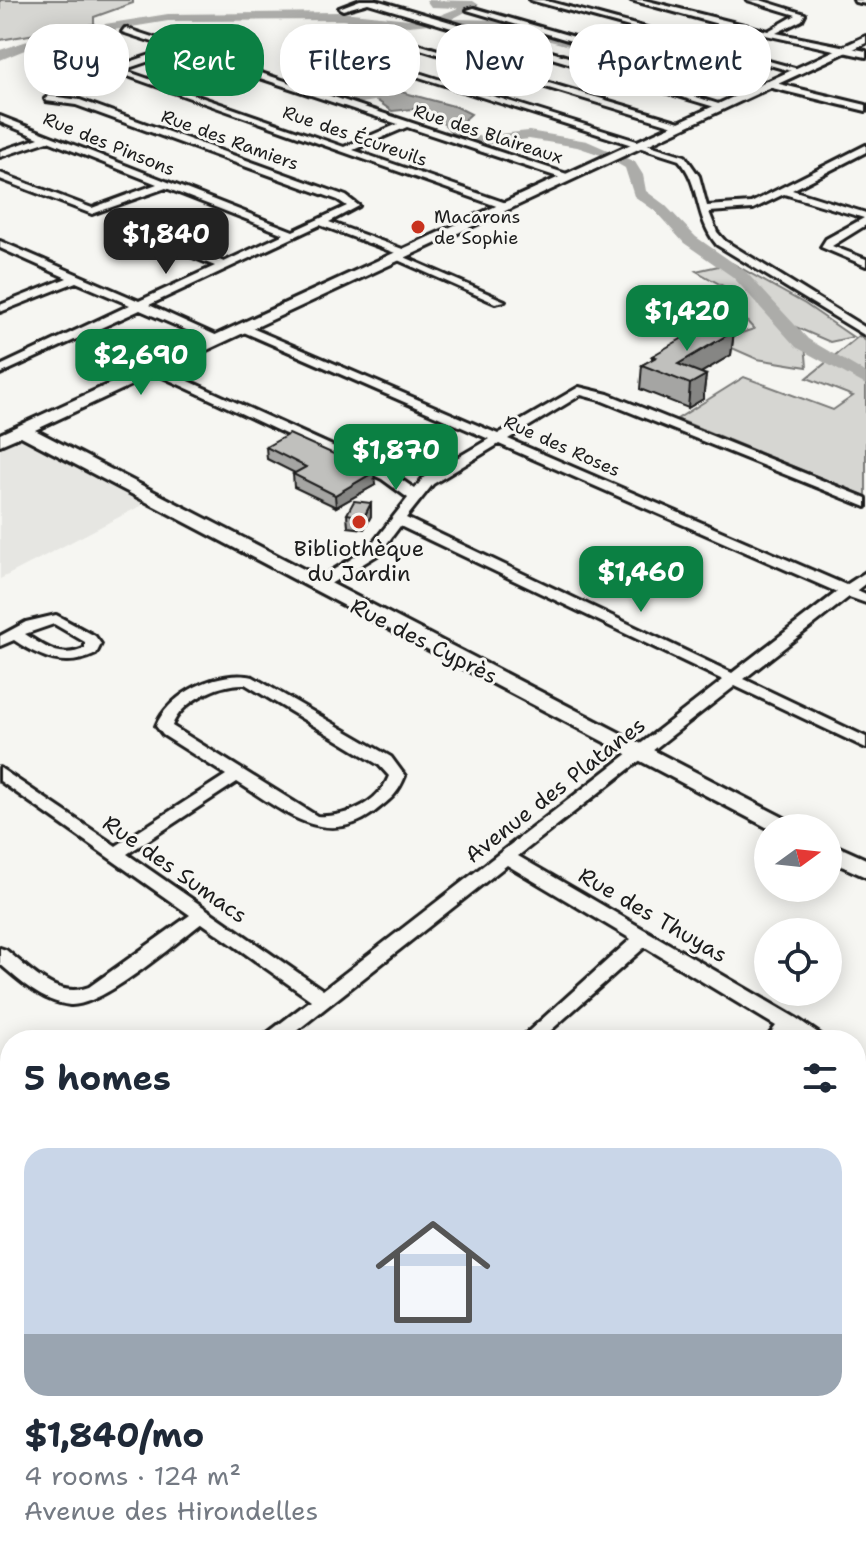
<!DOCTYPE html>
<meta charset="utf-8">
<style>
:root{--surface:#fff;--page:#f2f2f3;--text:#1f2937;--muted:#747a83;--line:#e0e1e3;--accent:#0b8043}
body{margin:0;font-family:"Shantell Sans",sans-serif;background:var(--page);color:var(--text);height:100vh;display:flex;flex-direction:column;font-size:30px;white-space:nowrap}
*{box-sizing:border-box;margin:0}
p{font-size:26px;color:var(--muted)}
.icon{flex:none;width:44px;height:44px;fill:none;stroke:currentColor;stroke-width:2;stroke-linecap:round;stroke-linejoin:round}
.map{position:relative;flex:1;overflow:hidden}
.sheet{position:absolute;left:0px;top:1030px;width:866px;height:538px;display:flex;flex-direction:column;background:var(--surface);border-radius:32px 32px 0 0;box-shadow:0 4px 20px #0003}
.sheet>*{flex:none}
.guide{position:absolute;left:24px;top:24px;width:818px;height:72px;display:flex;gap:16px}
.needle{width:52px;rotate:75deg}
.fabs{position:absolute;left:754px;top:814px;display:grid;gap:16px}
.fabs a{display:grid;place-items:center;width:88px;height:88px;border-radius:50%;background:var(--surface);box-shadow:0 4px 20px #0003;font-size:40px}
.price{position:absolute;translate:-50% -68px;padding:0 18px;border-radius:16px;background:var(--accent);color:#fff;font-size:26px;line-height:52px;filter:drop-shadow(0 2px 4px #0008)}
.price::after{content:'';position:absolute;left:50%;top:48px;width:24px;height:18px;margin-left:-12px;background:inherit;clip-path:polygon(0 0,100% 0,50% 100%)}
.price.selected{background:#222;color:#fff}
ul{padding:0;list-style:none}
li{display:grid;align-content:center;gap:16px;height:424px;padding:0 24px}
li+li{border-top:2px solid var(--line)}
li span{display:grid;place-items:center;height:248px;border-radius:24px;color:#555}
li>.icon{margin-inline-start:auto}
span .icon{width:144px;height:144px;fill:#fffc;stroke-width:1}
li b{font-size:34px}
h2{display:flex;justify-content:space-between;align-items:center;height:96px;padding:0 24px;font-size:34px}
.pill{padding:0 28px;border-radius:32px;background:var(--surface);box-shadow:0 4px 20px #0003;font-size:28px;line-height:72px}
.pill.selected{background:var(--accent);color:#fff}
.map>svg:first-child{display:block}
.built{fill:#e6e6e2}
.green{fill:#d6d6d2;stroke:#797977;stroke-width:2}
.water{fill:#acaca9;stroke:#727271;stroke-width:2}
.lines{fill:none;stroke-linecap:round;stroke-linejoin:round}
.river{fill:#acaca9;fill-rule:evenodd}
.street-casing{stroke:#1c1c1c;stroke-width:6}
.secondary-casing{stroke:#1c1c1c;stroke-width:6}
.street{fill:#f6f6f2;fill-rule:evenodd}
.secondary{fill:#f6f6f2;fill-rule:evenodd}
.wall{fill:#a5a5a3;stroke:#1c1c1c;stroke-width:2}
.shaded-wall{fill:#868684;stroke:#1c1c1c;stroke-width:2}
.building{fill:#c0c0bd;stroke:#1c1c1c;stroke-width:2}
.poi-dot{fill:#c8321e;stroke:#f6f6f2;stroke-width:3}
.labels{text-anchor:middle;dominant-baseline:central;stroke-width:6;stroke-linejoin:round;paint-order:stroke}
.far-street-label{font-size:18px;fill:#1c1c1c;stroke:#f6f6f2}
.far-poi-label{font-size:18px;fill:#1c1c1c;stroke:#f6f6f2;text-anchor:start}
.poi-label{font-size:22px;fill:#1c1c1c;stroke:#f6f6f2}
.street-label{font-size:22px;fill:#1c1c1c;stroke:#f6f6f2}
</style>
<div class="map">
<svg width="866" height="1567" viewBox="0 0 866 1567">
<rect width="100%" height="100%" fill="#f6f6f2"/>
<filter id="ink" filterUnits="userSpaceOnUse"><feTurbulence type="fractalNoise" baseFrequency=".0125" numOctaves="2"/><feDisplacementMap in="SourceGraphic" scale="16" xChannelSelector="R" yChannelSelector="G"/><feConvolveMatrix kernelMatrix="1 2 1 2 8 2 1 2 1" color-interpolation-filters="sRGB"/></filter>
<g filter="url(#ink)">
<path class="built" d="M23 437 146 503 0 579V448Z"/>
<g class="green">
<path d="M0 0H133V3L94 17V24L0 40Z"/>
<path d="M732 263 805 304 853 337 830 342 798 328 805 343 807 367 757 359 716 341 754 329 732 305 730 290 696 271Z"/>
<path d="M859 336 866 341V496L677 419 744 377 833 410 853 396 807 378Z"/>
</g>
<path class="water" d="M394 90 457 107 471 114 461 123 466 134 457 136 443 123 420 118 413 109 392 111 368 94Z"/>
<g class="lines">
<g class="river">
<path d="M426 0 473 1 479 5 452 19 503 20 646 59 754 70 760 74 754 78 645 67 503 28 446 27 440 23 409 26 342 20 168 21 47 41 0 60V50L55 32 168 14 342 12 409 19 438 16 458 8 431 7Z"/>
<path d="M380 92 412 100 405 104 380 100 344 106 337 102Z"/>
<path d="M441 105 450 108 467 137 529 131 587 141 635 162 643 175 646 191 665 205 696 237 745 271 808 339 866 373V385L796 347 733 277 684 243 655 211 634 196 625 168 604 156 577 147 529 139 479 145 457 144 434 109Z"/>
</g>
<g class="street-casing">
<g id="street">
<path d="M360 0H376L585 62 608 52 467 10 474 8 616 49 615 57 594 65 725 106 718 108 368 3 343 10 339 8Z"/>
<path d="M530 0H543L802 70 795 72Z"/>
<path d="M631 0H644L768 31 796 15 747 0H760L805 14 802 20 776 33 866 51V57L729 27Z"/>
<path d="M854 0H866V4L855 2Z"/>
<path d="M125 28 570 175 572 177 564 179 407 127 353 150 509 204V208L505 209 54 50 61 48 115 67 171 48 122 32ZM179 51 398 124 344 147 123 70Z"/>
<path d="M364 28 683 123V127H677L364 32 323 33 306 38 685 156 699 176 707 206 751 203 866 145V152L792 190 866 213V225L832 246 866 259V266L821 247 826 239 864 218 784 194 753 209 709 212 717 232 725 241 866 328V336L717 245C694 217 701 184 679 160L294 37 323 29Z"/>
<path d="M767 81 866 105V111L764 86V82Z"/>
<path d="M49 96 80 100 346 196 359 206 329 222 408 251V255L402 256 505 301 495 303 391 257 398 254 320 225 149 305 222 338V342H214L140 310 0 374V366L130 305 76 282 0 312V305L67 278 0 248V241L139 301 215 266 153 241V237H161L224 262 284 234 166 188 92 214 0 179V173L92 208 157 184 48 141 0 157V151L39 138 0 122V116L293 231 347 206 338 200 76 105 46 101 45 99Z"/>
<path d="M239 326H247L498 434 579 387 608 394 866 498V507L600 400 581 395 508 439 846 585 866 572V583L857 590 866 594V603L849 597 744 679 866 737V748L735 686 518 856 796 1018 821 1035 823 1040H799L790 1034 785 1040H765L776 1026 645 947 540 1040H519L631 939 507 865 285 1040H263L265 1035 311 1000 202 923C174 944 102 1007 70 1005 42 1002 20 981 0 964V948L6 950C29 968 56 1000 89 987L190 915 0 781V768L116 846 226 775 163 735 156 726C169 693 219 669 253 677L391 757 405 776C397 796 389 800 373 813 323 849 280 808 237 782L127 854 323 990 723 680 400 526 379 554 322 589H312L310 586 312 583 369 548 408 498 382 479 150 371V367H158L392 473 415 489 423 478 489 439 239 330ZM499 444 837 592 732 673 406 518 433 484ZM245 684 379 765 389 776C378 804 345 818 317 816L172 726C181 701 219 683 245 684Z"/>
<path d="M56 615 95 636 101 644 96 654C65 669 41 658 14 640L0 646V636L26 622ZM54 624 85 642V648C62 660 45 647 25 634Z"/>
<path d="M856 1069 866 1074V1092L856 1087Z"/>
<path d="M0 1190 10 1195V1215L0 1210Z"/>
<path d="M866 1221V1240L856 1245V1226Z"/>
<path d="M10 1233V1254L0 1259V1238Z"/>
<path d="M390 1558H420L424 1567H394Z"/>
<path d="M745 1558H777L781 1567H750Z"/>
</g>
</g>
<g class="secondary-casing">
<g id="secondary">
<path d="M866 36V43L35 430 794 823 797 828H768L21 436 0 445V434Z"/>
<path d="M828 842 866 859V877L828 860Z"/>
</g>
</g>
<use href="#street" class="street"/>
<use href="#secondary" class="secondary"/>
</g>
<g class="wall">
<path d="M734 331 731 355 701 373 706 375 703 399 688 408 640 389 642 365 652 360V356Z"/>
<path d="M266 447 375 485 336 507 294 487 293 474 295 473 267 459Z"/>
<path d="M371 503V516L364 529 348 527 347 514Z"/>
</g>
<g class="shaded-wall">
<path d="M734 331 731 355 685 382 678 364Z"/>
<path d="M706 375 703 399 688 408 690 384Z"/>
<path d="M374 472 375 485 336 507 335 495Z"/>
<path d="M371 503V516L364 529V517Z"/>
</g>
<g class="building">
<path d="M710 322 734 331 678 364 706 375 690 384 642 365 656 357 652 356Z"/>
<path d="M289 434 374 472 335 495 293 474 306 467 266 447Z"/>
<path d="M354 501 371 503 364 517 347 514Z"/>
</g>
</g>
<g class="poi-dot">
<circle cx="418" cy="227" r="8"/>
<circle cx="359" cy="522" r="8"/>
</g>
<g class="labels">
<g class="far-street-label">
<text transform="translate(488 134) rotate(18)">Rue des Blaireaux</text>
<text transform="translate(355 136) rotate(19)">Rue des Écureuils</text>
<text transform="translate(230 140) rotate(20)">Rue des Ramiers</text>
<text transform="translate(109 144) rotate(22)">Rue des Pinsons</text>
<text transform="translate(562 446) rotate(24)">Rue des Roses</text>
</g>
<g class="far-poi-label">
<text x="434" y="217">Macarons<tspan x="434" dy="21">de Sophie</tspan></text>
</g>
<g class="poi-label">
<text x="359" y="548">Bibliothèque<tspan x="359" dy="25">du Jardin</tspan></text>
</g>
<g class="street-label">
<text transform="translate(424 641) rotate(27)">Rue des Cyprès</text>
<text transform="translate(555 790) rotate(-38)">Avenue des Platanes</text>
<text transform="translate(175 869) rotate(35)">Rue des Sumacs</text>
<text transform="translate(653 915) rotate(30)">Rue des Thuyas</text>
</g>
</g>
</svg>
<div class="fabs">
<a><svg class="needle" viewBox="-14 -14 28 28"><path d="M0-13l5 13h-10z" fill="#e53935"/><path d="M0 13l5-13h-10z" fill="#747a83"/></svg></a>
<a><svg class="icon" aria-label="locate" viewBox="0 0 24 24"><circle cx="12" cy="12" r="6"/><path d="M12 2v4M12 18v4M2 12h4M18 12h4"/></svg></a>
</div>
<b class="price selected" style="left:166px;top:276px">$1,840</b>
<b class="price" style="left:687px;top:353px">$1,420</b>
<b class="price" style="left:141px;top:397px">$2,690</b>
<b class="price" style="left:396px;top:492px">$1,870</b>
<b class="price" style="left:641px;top:614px">$1,460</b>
<div class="guide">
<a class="pill">Buy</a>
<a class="pill selected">Rent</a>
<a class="pill">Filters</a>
<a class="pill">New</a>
<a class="pill">Apartment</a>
</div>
<section class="sheet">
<h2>5 homes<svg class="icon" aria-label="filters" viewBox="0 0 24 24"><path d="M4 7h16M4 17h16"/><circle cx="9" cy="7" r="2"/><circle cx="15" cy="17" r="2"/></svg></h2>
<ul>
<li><span style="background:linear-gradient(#c9d6e8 75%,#9aa5b1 0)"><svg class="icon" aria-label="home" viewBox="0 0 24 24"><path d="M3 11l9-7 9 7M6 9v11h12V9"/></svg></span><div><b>$1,840/mo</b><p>4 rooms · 124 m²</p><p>Avenue des Hirondelles</p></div></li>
</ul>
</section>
</div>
